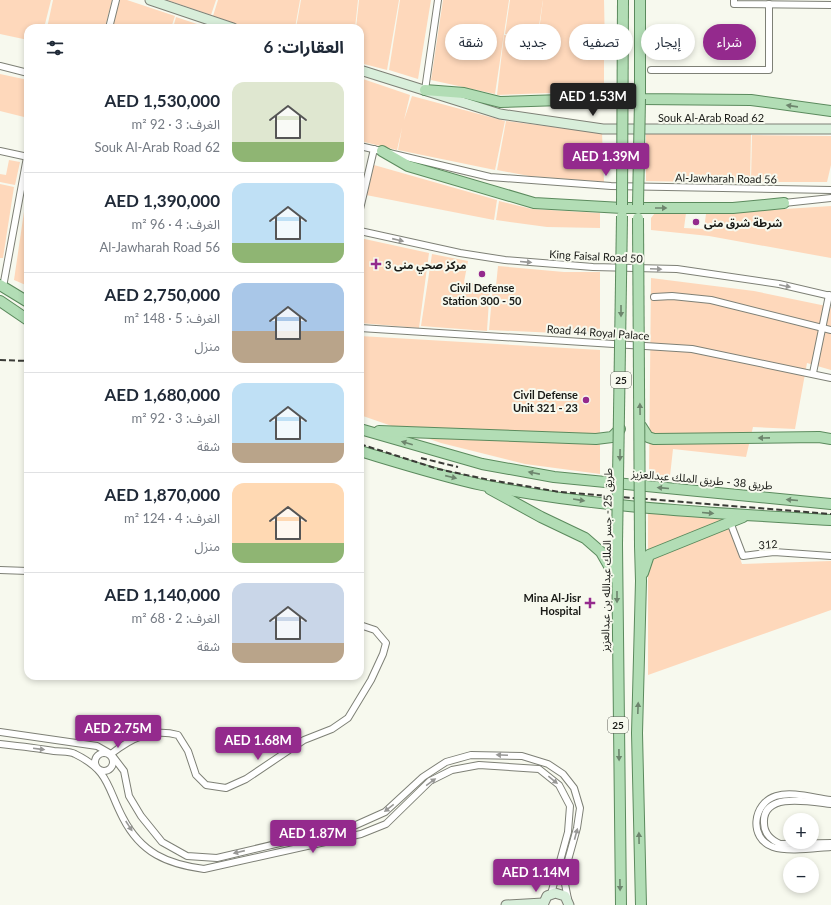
<!DOCTYPE html>
<html lang="ar">
<meta charset="utf-8">
<style>
:root{--surface:#fff;--page:#f6f6f7;--text:#1f2937;--muted:#747a83;--line:#e0e1e3;--accent:#942a8d}
body{margin:0;font-family:Lato,"Noto Sans Arabic",sans-serif;background:var(--page);color:var(--text);direction:rtl;height:100vh;display:flex;flex-direction:column;font-size:15px;white-space:nowrap}
*{box-sizing:border-box;margin:0}
p{font-size:13px;color:var(--muted)}
.icon{flex:none;width:22px;height:22px;fill:none;stroke:currentColor;stroke-width:2;stroke-linecap:round;stroke-linejoin:round}
.map{position:relative;flex:1;overflow:hidden;direction:ltr}
.sheet{position:absolute;left:24px;top:24px;width:340px;height:656px;display:flex;flex-direction:column;background:var(--surface);border-radius:12px;box-shadow:0 2px 6px #0003;direction:rtl}
.sheet>*{flex:none}
.guide{position:absolute;left:376px;top:24px;width:380px;height:36px;direction:rtl;display:flex;gap:8px}
.buttons{position:absolute;left:783px;top:813px;display:grid;gap:8px}
.buttons a{display:grid;place-items:center;width:36px;height:36px;border-radius:50%;background:var(--surface);box-shadow:0 2px 6px #0003;font-size:20px}
.price{position:absolute;translate:-50% -34px;padding:0 9px;border-radius:4px;background:var(--accent);color:#fff;font-size:13px;line-height:26px;filter:drop-shadow(0 1px 2px #0008)}
.price::after{content:'';position:absolute;left:50%;top:24px;width:12px;height:9px;margin-left:-6px;background:inherit;clip-path:polygon(0 0,100% 0,50% 100%)}
.price.on{background:#222;color:#fff}
ul{padding:0;list-style:none}
li{display:flex;align-items:center;gap:12px;height:100px;padding:0 20px}
li+li{border-top:1px solid var(--line)}
li span{display:grid;place-items:center;flex:none;width:112px;height:80px;border-radius:12px;color:#555}
li>.icon{margin-inline-start:auto}
span .icon{width:48px;height:48px;fill:#fffc;stroke-width:1}
li b{font-size:17px}
h2{display:flex;justify-content:space-between;align-items:center;height:48px;padding:0 20px;font-size:17px}
.tag{padding:0 14px;border-radius:18px;background:var(--surface);box-shadow:0 2px 6px #0003;font-size:14px;line-height:36px}
.tag.on{background:var(--accent);color:#fff}
.map>svg:first-child{display:block}
.green{fill:#fed8bb}
.lines{fill:none;stroke-linecap:round;stroke-linejoin:round}
.street-casing{stroke:#7e8076;stroke-width:8}
.secondary-casing{stroke:#7e8076;stroke-width:11}
.primary-casing{stroke:#5b8a5d;stroke-width:12}
.street{stroke:#fff;stroke-width:6}
.secondary{stroke:#d8eeda;stroke-width:9}
.primary{stroke:#b2ddb5;stroke-width:10}
.rail{stroke:#3a3b36;stroke-width:2;stroke-dasharray:6 3;stroke-linecap:butt}
.primary-bridge-casing{stroke:#5b8a5d;stroke-width:12;stroke-linecap:butt}
.primary-bridge{stroke:#b2ddb5;stroke-width:10}
.oneway{fill:#6d856d}
.oneway2{fill:#989896}
.poi-dot{fill:#942a8d;stroke:#f7f9ee;stroke-width:1.5}
.labels{text-anchor:middle;dominant-baseline:central;stroke-width:4;stroke-linejoin:round;paint-order:stroke}
.shield{fill:#f7f9ee;stroke:#5c5d57;stroke-width:1}
.shield-label{font-size:10px;font-weight:bold;fill:#191a16}
.street-label{font-size:11px;fill:#191a16;stroke:#f7f9ee}
.poi-label{font-size:11px;font-weight:bold;fill:#191a16;stroke:#f7f9ee;text-anchor:start}
</style>
<div class="map">
<svg width="831" height="905" viewBox="0 0 831 905">
<rect width="100%" height="100%" fill="#f7f9ee"/>
<g class="green">
<path d="M0 0H51L44 28H28V40L0 34Z"/>
<path d="M53 0H112L105 28H47Z"/>
<path d="M120 0H127L175 16 171 28H112Z"/>
<path d="M167 0H216L211 15Z"/>
<path d="M218 0H300L295 28H249L213 16Z"/>
<path d="M301 0H358L355 28H296Z"/>
<path d="M359 0H399L387 70 360 63V28H356Z"/>
<path d="M400 0H431L418 79 389 70Z"/>
<path d="M443 0H509L495 94 431 80Z"/>
<path d="M510 0H543L537 39 505 34Z"/>
<path d="M543 0H604L605 48 583 46 604 49V91L497 95 504 35 559 43 538 39Z"/>
<path d="M176 17 209 28H173Z"/>
<path d="M0 74 28 80V118L0 111Z"/>
<path d="M360 78 410 95 404 120 412 96 505 121 495 170 398 150 402 128 397 150 360 141Z"/>
<path d="M506 121 602 133 604 182 529 176 497 170Z"/>
<path d="M646 134H751L750 183 646 181Z"/>
<path d="M752 135 831 136V165L827 182H751Z"/>
<path d="M9 160 20 162 15 185 0 182V174L6 175Z"/>
<path d="M374 165 497 200 494 220 366 195Z"/>
<path d="M0 184 14 187 3 258H0Z"/>
<path d="M499 201 532 209 600 213V228L547 227 496 220Z"/>
<path d="M25 205 28 206V286L14 280Z"/>
<path d="M831 206V258L709 236 651 230V218L655 213H686L684 228 704 229 706 214Z"/>
<path d="M360 238 429 253 419 328 360 323Z"/>
<path d="M432 254 468 261 464 282 490 285 487 331 421 326Z"/>
<path d="M498 266 564 272H600V335L489 330 493 286H496Z"/>
<path d="M651 278 754 291 831 307V370L807 363 795 429 753 427 746 457 673 449 670 476 649 475Z"/>
<path d="M360 336 600 350V474L525 464 441 443 360 415Z"/>
<path d="M648 511 725 517 742 564 831 561V610L648 675Z"/>
</g>
<g class="lines">
<g class="street-casing">
<g id="street">
<path d="M734 0V4L831 5"/>
<path d="M109 28 116 0"/>
<path d="M0 66 28 73"/>
<path d="M651 70H769V4"/>
<path d="M425 90 438 0"/>
<path d="M360 146 490 177 611 186 831 190"/>
<path d="M0 151 28 157"/>
<path d="M784 203 831 198"/>
<path d="M360 209 374 149"/>
<path d="M360 231 460 253 505 260 593 267 677 269 779 284 831 296"/>
<path d="M3 287 27 157"/>
<path d="M654 297 672 296 711 300 831 330"/>
<path d="M360 328 692 349 831 378"/>
<path d="M813 373 829 295"/>
<path d="M730 522 743 556 774 552 831 556"/>
<path d="M0 570 28 571"/>
<path d="M0 732 97 746 111 754 124 771 129 796 141 816 162 842 187 856 217 858 356 825 385 812 423 777 446 762 471 755 522 756 548 764 563 774 574 788 580 808 577 828 565 871V884L568 899"/>
<path d="M0 744C18 746 36 748 54 751 61 752 70 751 75 754 110 771 107 788 123 818 141 853 167 864 204 869L361 834 386 824 430 781 452 770 479 765 539 769 559 785 570 806 568 832 551 894"/>
<circle cx="104" cy="762" r="9"/>
<path d="M111 754C131 738 152 728 178 735L188 751 196 775 206 785 226 788 246 779 304 740 332 729 348 718 371 680 383 654 386 643 375 630 360 625"/>
<path d="M831 800C814 798 792 791 776 796 753 803 748 838 773 847 788 852 815 848 831 847"/>
<path d="M831 804C812 802 762 791 764 823 764 833 771 840 780 844L831 843"/>
</g>
</g>
<g class="secondary-casing">
<g id="secondary">
<path d="M150 0 233 28"/>
<path d="M360 70 500 114 603 129H831"/>
<path d="M506 905 543 903"/>
<path d="M543 905 547 896 555 893 565 896 569 905"/>
</g>
</g>
<g class="primary-casing">
<g id="primary">
<path d="M640 0V99L751 100 831 111"/>
<path d="M425 90 464 93 500 102 623 98"/>
<path d="M382 151 408 166 534 203 622 208H733L784 203"/>
<path d="M0 285 28 302"/>
<path d="M0 301 28 320"/>
<path d="M641 426 648 437 654 439 819 437 831 439"/>
<path d="M360 429 482 464 554 477 831 504"/>
<path d="M379 431 596 439 612 437 620 429"/>
<path d="M360 451C400 463 441 476 482 485 597 508 714 513 831 520"/>
<path d="M490 489 541 517 585 538 601 552 617 580"/>
<path d="M617 544 621 905"/>
<path d="M640 546 641 581 637 733 641 905"/>
<path d="M643 573 649 555 743 517"/>
</g>
</g>
<use href="#street" class="street"/>
<use href="#secondary" class="secondary"/>
<use href="#primary" class="primary"/>
<g class="rail">
<path d="M0 360 28 361"/>
<path d="M360 444 438 469 490 480 560 492 831 514"/>
<path d="M421 458 458 467"/>
</g>
<g class="primary-bridge-casing">
<g id="primary-bridge">
<path d="M622 205 623 0"/>
<path d="M638 205 640 99"/>
<path d="M638 218 640 546"/>
<path d="M617 544 622 216"/>
</g>
</g>
<use href="#primary-bridge" class="primary-bridge"/>
</g>
<defs><path id="oneway-solid" d="M-6-.8H1V-3.2L6.5 0L1 3.2V.8H-6Z"/></defs>
<g class="oneway">
<use href="#oneway-solid" transform="translate(792 106) rotate(-172)"/>
<use href="#oneway-solid" transform="translate(661 208)"/>
<use href="#oneway-solid" transform="translate(621 311) rotate(90)"/>
<use href="#oneway-solid" transform="translate(640 409) rotate(-91)"/>
<use href="#oneway-solid" transform="translate(764 438) rotate(179)"/>
<use href="#oneway-solid" transform="translate(407 443) rotate(-164)"/>
<use href="#oneway-solid" transform="translate(620 455) rotate(91)"/>
<use href="#oneway-solid" transform="translate(534 473) rotate(-169)"/>
<use href="#oneway-solid" transform="translate(451 477) rotate(13)"/>
<use href="#oneway-solid" transform="translate(663 488) rotate(-175)"/>
<use href="#oneway-solid" transform="translate(579 500) rotate(9)"/>
<use href="#oneway-solid" transform="translate(792 500) rotate(-175)"/>
<use href="#oneway-solid" transform="translate(708 513) rotate(5)"/>
<use href="#oneway-solid" transform="translate(617 597) rotate(90)"/>
<use href="#oneway-solid" transform="translate(638 708) rotate(-88)"/>
<use href="#oneway-solid" transform="translate(619 755) rotate(89)"/>
<use href="#oneway-solid" transform="translate(639 838) rotate(-91)"/>
<use href="#oneway-solid" transform="translate(620 885) rotate(89)"/>
</g>
<g class="oneway2">
<use href="#oneway-solid" transform="translate(398 240) rotate(13)"/>
<use href="#oneway-solid" transform="translate(526 262) rotate(5)"/>
<use href="#oneway-solid" transform="translate(656 269) rotate(2)"/>
<use href="#oneway-solid" transform="translate(785 286) rotate(12)"/>
<use href="#oneway-solid" transform="translate(39 749) rotate(7)"/>
<use href="#oneway-solid" transform="translate(502 755) rotate(-177)"/>
<use href="#oneway-solid" transform="translate(553 780) rotate(39)"/>
<use href="#oneway-solid" transform="translate(431 782) rotate(-36)"/>
<use href="#oneway-solid" transform="translate(389 808) rotate(142)"/>
<use href="#oneway-solid" transform="translate(129 826) rotate(57)"/>
<use href="#oneway-solid" transform="translate(576 834) rotate(-75)"/>
<use href="#oneway-solid" transform="translate(239 852) rotate(167)"/>
</g>
<g class="poi-dot">
<circle cx="696" cy="222" r="4"/>
<path d="M374 258h4v4h4v4h-4v4h-4v-4h-4v-4h4z"/>
<circle cx="482" cy="274" r="4"/>
<circle cx="586" cy="400" r="4"/>
<path d="M588 597h4v4h4v4h-4v4h-4v-4h-4v-4h4z"/>
</g>
<g class="labels">
<g class="shield">
<rect x="611" y="372" width="20" height="16" rx="3"/>
<rect x="608" y="717" width="20" height="16" rx="3"/>
</g>
<g class="shield-label">
<text x="621" y="380">25</text>
<text x="618" y="725">25</text>
</g>
<g class="street-label">
<text x="711" y="117">Souk Al-Arab Road 62</text>
<text transform="translate(726 178) rotate(1)">Al-Jawharah Road 56</text>
<text transform="translate(596 256) rotate(3)">King Faisal Road 50</text>
<text transform="translate(598 332) rotate(4)">Road 44 Royal Palace</text>
<text transform="translate(702 479) rotate(5)">طريق 38 - طريق الملك عبدالعزيز</text>
<text transform="translate(768 544) rotate(-4)">312</text>
<text transform="translate(606 560) rotate(-89)">طريق 25 - جسر الملك عبدالله بن عبدالعزيز</text>
</g>
<g class="poi-label">
<text x="704" y="222">شرطة شرق منى</text>
<text x="385" y="264">مركز صحي منى 3</text>
<text x="482" y="287" text-anchor="middle">Civil Defense<tspan x="482" dy="13">Station 300 - 50</tspan></text>
<text x="578" y="394" text-anchor="end">Civil Defense<tspan x="578" dy="13">Unit 321 - 23</tspan></text>
<text x="581" y="597" text-anchor="end">Mina Al-Jisr<tspan x="581" dy="13">Hospital</tspan></text>
</g>
</g>
</svg>
<div class="buttons">
<a>+</a>
<a>−</a>
</div>
<b class="price on" style="left:593px;top:117px">AED 1.53M</b>
<b class="price" style="left:606px;top:177px">AED 1.39M</b>
<b class="price" style="left:118px;top:749px">AED 2.75M</b>
<b class="price" style="left:258px;top:761px">AED 1.68M</b>
<b class="price" style="left:313px;top:854px">AED 1.87M</b>
<b class="price" style="left:536px;top:893px">AED 1.14M</b>
<div class="guide">
<a class="tag on">شراء</a>
<a class="tag">إيجار</a>
<a class="tag">تصفية</a>
<a class="tag">جديد</a>
<a class="tag">شقة</a>
</div>
<section class="sheet">
<h2>العقارات: 6<svg class="icon" aria-label="filters" viewBox="0 0 24 24"><path d="M4 7h16M4 17h16"/><circle cx="9" cy="7" r="2"/><circle cx="15" cy="17" r="2"/></svg></h2>
<ul>
<li><span style="background:linear-gradient(#dfe7d0 75%,#8fb573 0)"><svg class="icon" aria-label="home" viewBox="0 0 24 24"><path d="M3 11l9-7 9 7M6 9v11h12V9"/></svg></span><div><b>AED 1,530,000</b><p>الغرف: 3 · 92 m²</p><p>Souk Al-Arab Road 62</p></div></li>
<li><span style="background:linear-gradient(#bfe0f5 75%,#8fb573 0)"><svg class="icon" aria-label="home" viewBox="0 0 24 24"><path d="M3 11l9-7 9 7M6 9v11h12V9"/></svg></span><div><b>AED 1,390,000</b><p>الغرف: 4 · 96 m²</p><p>Al-Jawharah Road 56</p></div></li>
<li><span style="background:linear-gradient(#a9c7e8 60%,#b9a48a 0)"><svg class="icon" aria-label="home" viewBox="0 0 24 24"><path d="M3 11l9-7 9 7M6 9v11h12V9"/></svg></span><div><b>AED 2,750,000</b><p>الغرف: 5 · 148 m²</p><p>منزل</p></div></li>
<li><span style="background:linear-gradient(#bfe0f5 75%,#b9a48a 0)"><svg class="icon" aria-label="home" viewBox="0 0 24 24"><path d="M3 11l9-7 9 7M6 9v11h12V9"/></svg></span><div><b>AED 1,680,000</b><p>الغرف: 3 · 92 m²</p><p>شقة</p></div></li>
<li><span style="background:linear-gradient(#ffd9b3 75%,#8fb573 0)"><svg class="icon" aria-label="home" viewBox="0 0 24 24"><path d="M3 11l9-7 9 7M6 9v11h12V9"/></svg></span><div><b>AED 1,870,000</b><p>الغرف: 4 · 124 m²</p><p>منزل</p></div></li>
<li><span style="background:linear-gradient(#c9d6e8 75%,#b9a48a 0)"><svg class="icon" aria-label="home" viewBox="0 0 24 24"><path d="M3 11l9-7 9 7M6 9v11h12V9"/></svg></span><div><b>AED 1,140,000</b><p>الغرف: 2 · 68 m²</p><p>شقة</p></div></li>
</ul>
</section>
</div>
